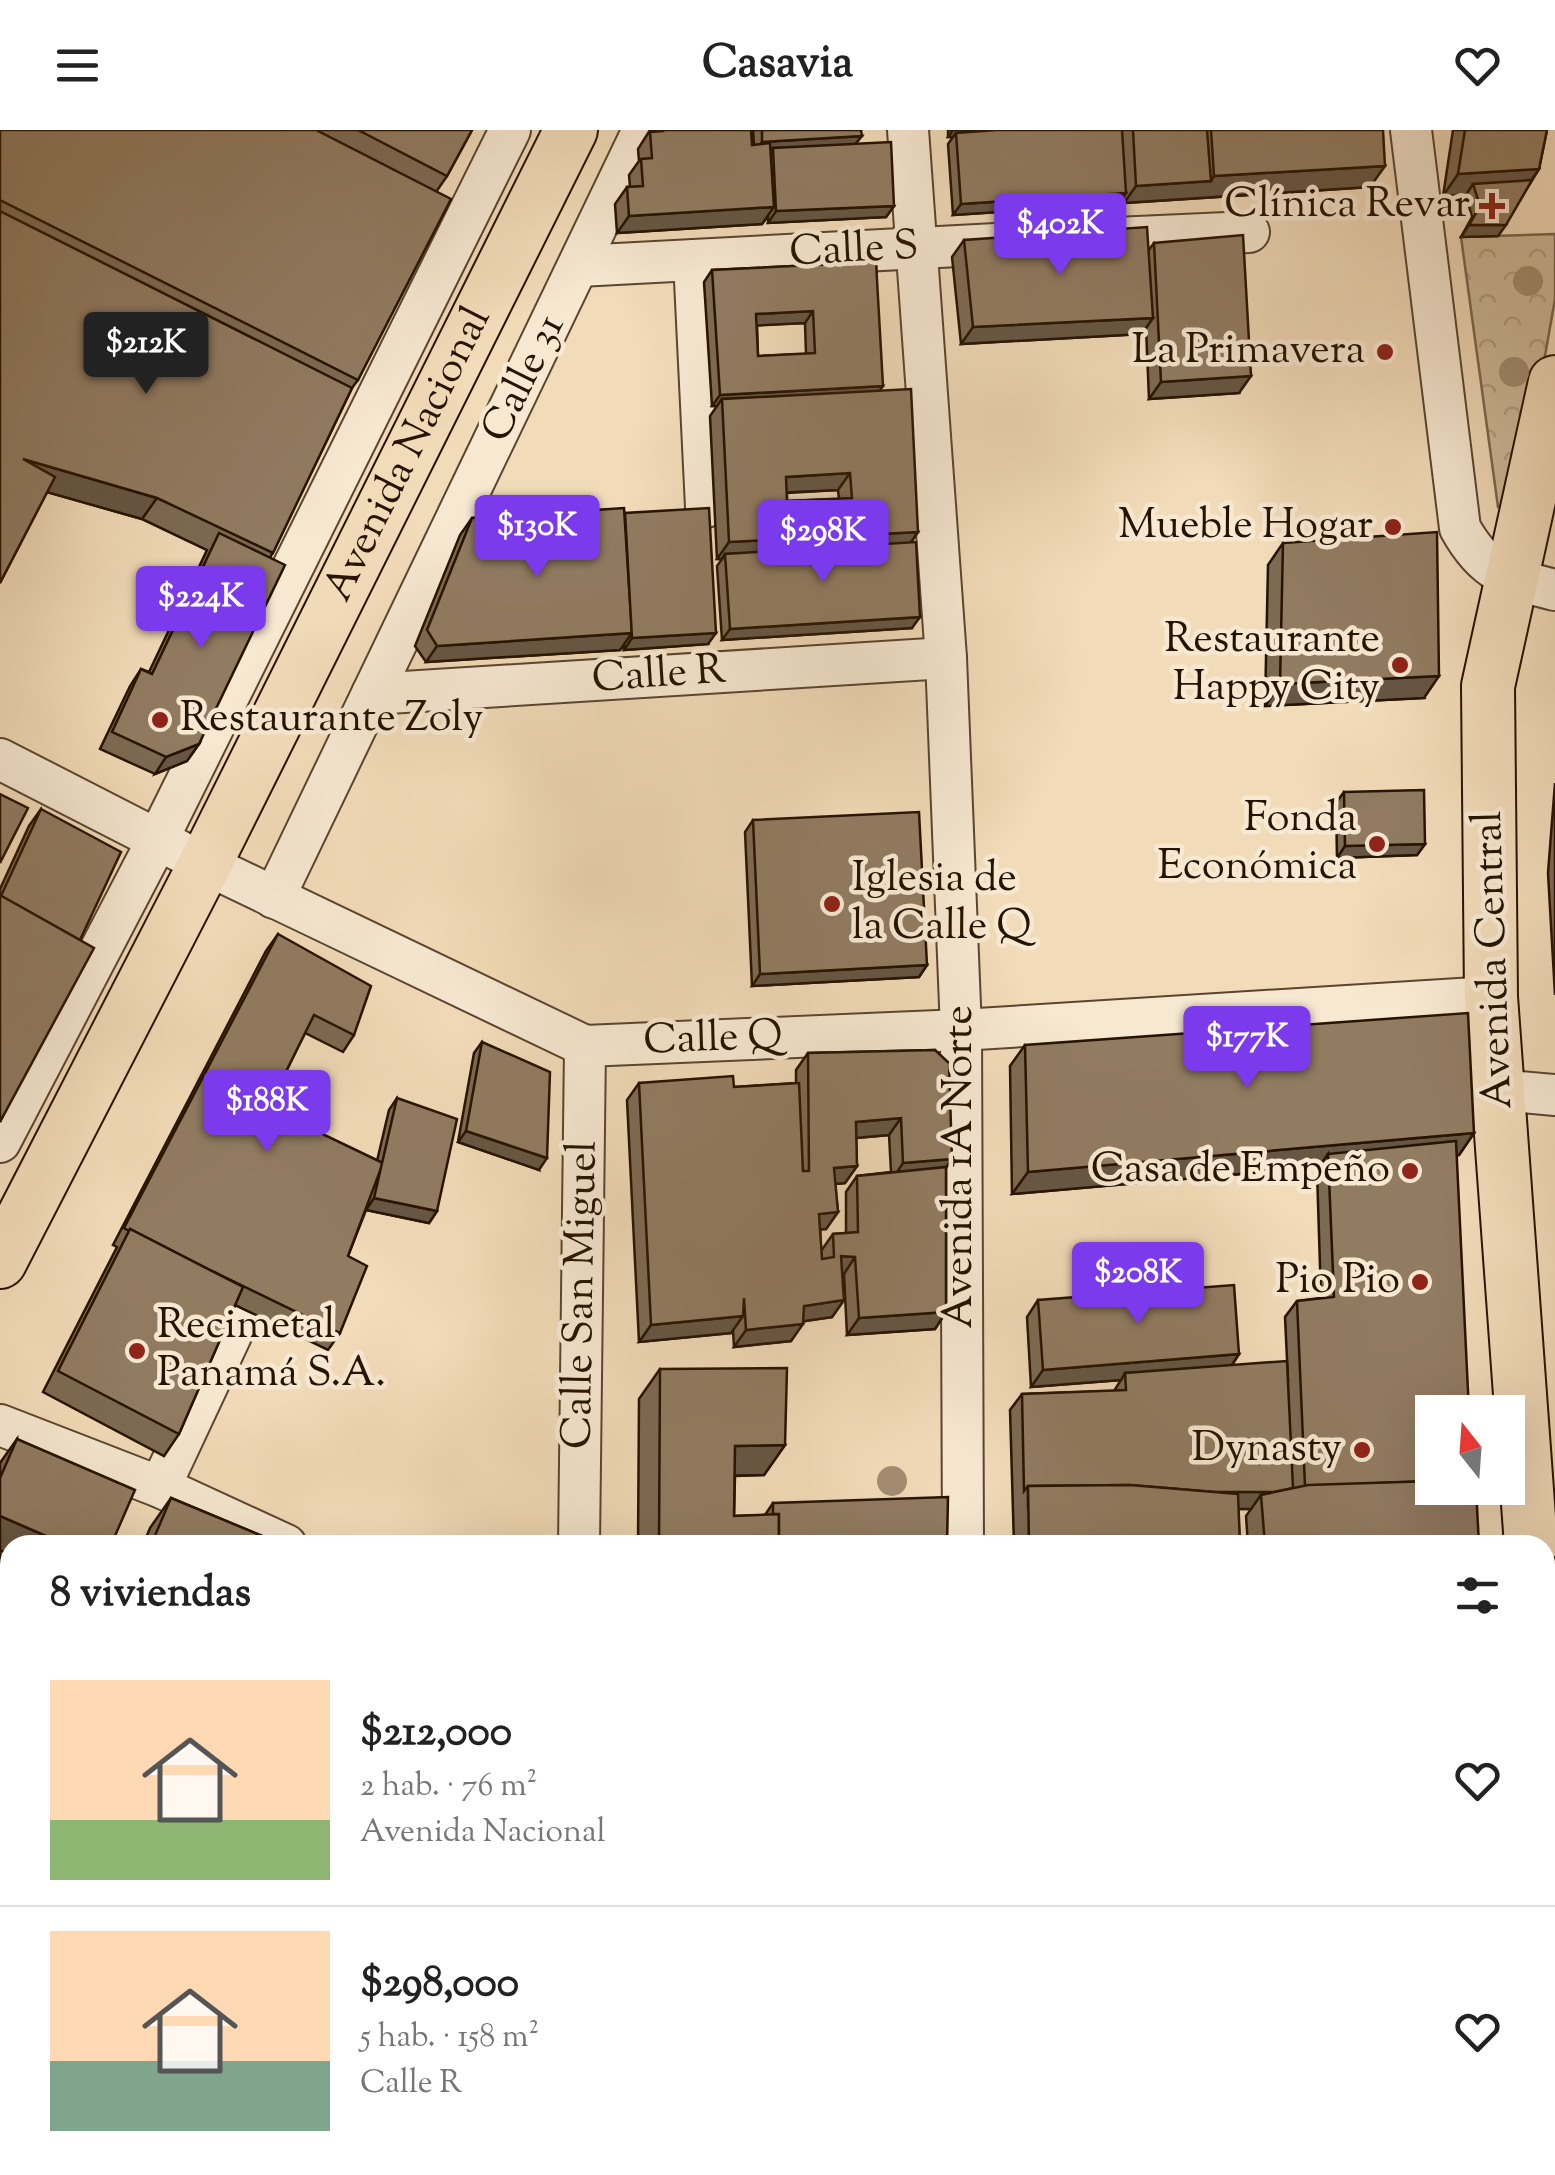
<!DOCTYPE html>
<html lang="es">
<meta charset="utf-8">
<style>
:root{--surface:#fff;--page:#f2f2f2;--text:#222;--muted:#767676;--line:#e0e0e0;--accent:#7c3aed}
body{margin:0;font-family:"Sorts Mill Goudy",serif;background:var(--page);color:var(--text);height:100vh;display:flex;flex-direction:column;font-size:38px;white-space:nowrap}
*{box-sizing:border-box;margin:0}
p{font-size:32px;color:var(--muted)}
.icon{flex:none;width:55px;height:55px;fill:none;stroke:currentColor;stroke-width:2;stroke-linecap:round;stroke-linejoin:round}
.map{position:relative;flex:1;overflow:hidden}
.details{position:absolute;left:0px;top:1405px;width:1555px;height:640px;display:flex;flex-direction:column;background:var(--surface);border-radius:30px 30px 0 0;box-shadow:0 10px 40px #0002}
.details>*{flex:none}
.needle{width:65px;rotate:343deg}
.fabs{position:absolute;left:1415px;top:1265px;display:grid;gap:20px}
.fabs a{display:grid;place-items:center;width:110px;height:110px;border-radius:0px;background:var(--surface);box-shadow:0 10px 40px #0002;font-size:50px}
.price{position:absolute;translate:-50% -85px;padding:0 22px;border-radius:10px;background:var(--accent);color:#fff;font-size:32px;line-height:65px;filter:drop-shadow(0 2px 5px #0008)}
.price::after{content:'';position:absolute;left:50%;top:60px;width:30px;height:22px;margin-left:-15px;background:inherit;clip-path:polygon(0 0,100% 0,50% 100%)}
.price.active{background:#222;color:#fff}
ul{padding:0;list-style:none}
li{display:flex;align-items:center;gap:30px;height:250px;padding:0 50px}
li+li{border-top:2px solid var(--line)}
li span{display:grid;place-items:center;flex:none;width:280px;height:200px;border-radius:0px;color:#555}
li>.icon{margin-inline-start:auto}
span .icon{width:120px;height:120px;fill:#fffc;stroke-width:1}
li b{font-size:42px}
h2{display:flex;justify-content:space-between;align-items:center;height:120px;padding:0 50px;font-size:42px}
header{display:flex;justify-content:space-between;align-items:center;height:130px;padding:0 50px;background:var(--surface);font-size:45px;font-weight:700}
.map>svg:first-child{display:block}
.park{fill:url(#park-crowns);stroke:#7b664e;stroke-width:2.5}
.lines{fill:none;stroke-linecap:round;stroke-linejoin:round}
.minor-casing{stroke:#5a452f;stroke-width:44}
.major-casing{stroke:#271301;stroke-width:56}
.path{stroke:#271301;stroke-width:6;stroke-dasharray:8 5;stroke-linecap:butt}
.minor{stroke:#f7e8d2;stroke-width:40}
.major{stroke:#f2dbb9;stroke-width:52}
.tree{fill:#a38d72}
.wall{fill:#7d6a53;stroke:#271301;stroke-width:2.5;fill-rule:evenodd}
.shaded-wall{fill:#665644;stroke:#271301;stroke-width:2.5}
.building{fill:#917b61;stroke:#271301;stroke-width:2.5;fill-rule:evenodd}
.poi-dot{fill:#8f2418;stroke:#f7e8d2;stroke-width:4}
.labels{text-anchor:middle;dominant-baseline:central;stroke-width:9;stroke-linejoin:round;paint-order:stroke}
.poi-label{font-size:42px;fill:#271301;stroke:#f7e8d2;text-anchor:end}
.street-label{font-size:42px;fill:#271301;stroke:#f7e8d2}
</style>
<header><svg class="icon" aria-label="menu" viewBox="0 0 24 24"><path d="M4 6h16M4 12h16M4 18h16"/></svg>Casavia<svg class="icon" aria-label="heart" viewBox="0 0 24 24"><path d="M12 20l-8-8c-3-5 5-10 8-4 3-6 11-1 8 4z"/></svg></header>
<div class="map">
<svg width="1555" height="2045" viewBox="0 0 1555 2045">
<defs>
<pattern id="park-crowns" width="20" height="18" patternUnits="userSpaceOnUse" patternTransform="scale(2.5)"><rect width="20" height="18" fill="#cfb99a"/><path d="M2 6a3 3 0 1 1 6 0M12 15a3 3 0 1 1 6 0" fill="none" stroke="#b29e83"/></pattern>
</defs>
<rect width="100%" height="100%" fill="#f2dbb9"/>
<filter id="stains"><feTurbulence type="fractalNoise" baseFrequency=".002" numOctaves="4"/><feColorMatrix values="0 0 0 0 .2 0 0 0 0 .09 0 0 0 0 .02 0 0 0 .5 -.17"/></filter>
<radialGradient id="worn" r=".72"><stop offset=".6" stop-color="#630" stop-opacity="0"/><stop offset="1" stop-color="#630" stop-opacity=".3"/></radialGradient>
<g class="park">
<path d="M1555 104V169L1519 374 1498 377 1461 107Z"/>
<path d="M564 2035H730L713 2045H564Z"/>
</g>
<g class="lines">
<g class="minor-casing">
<g id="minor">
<path d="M908 0 946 528 961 900 963 1415"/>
<path d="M1411 0 1460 398C1485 443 1507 448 1555 460"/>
<path d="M1093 109 1249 102"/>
<path d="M694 130 706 377"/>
<path d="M579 136 1015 113"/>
<path d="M372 564 946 528"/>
<path d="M0 629 205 734 585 916 961 900 1491 867"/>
<path d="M274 768 643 0"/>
<path d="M1498 960 1555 965"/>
<path d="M0 1012 158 709 510 0"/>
<path d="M0 1295 160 1357 286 1415"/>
<path d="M160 1357 240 1186"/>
<path d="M579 1415 585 916"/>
<path d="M1545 1899 1555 1898"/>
<path d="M0 1964 10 1967"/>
<path d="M214 2035 243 2045"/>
<path d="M778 2045 794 2035"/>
<path d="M953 2045V2035"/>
</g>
</g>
<g class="major-casing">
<g id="major">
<path id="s1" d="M0 1132 205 734 571 0"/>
<path d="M1531 1415 1491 867 1488 556 1555 252"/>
<path d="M1545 1677 1555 1859"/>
</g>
</g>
<path class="path" d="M421 2035V2045"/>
<use href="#minor" class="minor"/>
<use href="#major" class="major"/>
</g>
<g class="tree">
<circle cx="1528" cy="151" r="15"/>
<circle cx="1514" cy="242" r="15"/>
<circle cx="892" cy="1351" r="15"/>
</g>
<g class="wall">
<path d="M0 0H472L447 46 436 62 358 250 352 258 270 428 199 614 187 631 155 644 100 619 130 556 141 539 149 542 207 420 142 389 47 362 0 453Z"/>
<path d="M650 0H751L752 15H754L753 0H861L856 14 894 76 886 87 768 93V86L762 94 617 103 615 74 627 57H630L629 45 639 31 638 19Z"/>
<path d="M948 0H1383L1370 57 1124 73V66L1118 74 953 85 948 14 953 7H948Z"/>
<path d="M1453 0H1547L1539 39 1498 106 1461 107 1472 87 1466 65 1443 66Z"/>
<path d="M964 110 1148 121 1154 113 1239 263 1149 269 1146 198 1142 204 961 214 952 127Z"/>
<path d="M876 132 879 261 918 402 911 412 912 498 722 510 717 436 722 429H717L710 286 717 276H712L704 152 712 140ZM805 193 806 224 758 226 757 195ZM838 360 839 369 787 371V363Z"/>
<path d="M625 383 708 514 624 520V515L620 520 426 532 415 516 460 405 472 388Z"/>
<path d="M1283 413 1424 568 1265 576 1268 435Z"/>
<path d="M1555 653V865L1548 743Z"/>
<path d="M1344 662 1425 714 1417 725 1337 728 1336 673Z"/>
<path d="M41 679 80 810 0 992V759L29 696Z"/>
<path d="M753 690 927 835 919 847 752 856 745 702Z"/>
<path d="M278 804 354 905 343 922 305 903 268 978 377 1031 389 980 397 968 437 1081 429 1093 366 1080 348 1126 340 1203 328 1220 235 1175 179 1304 164 1326 43 1262 117 1117 113 1115 266 821Z"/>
<path d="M482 912 539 1040 458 1012 474 923Z"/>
<path d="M1025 915 1474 1003 1459 1025H1457L1432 1282 1479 1415H1248L1246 1386 1251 1379H1238L1240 1415H1014L1010 1280 1022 1264 1114 1261 1121 1250 1031 1257 1027 1187 1038 1170 1239 1224 1232 1235 1288 1250 1285 1187 1297 1171 1321 1168 1317 1041 1319 1037 1012 1064 1010 936Z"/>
<path d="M935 920 952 1029 946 1038V1182L935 1199 847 1205 844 1144H842L844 1170 832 1187 803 1191 791 1211 734 1217 733 1200 731 1203 639 1212 627 970 639 953 734 957 796 953V940L808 923ZM889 1005 891 1042 857 1046 846 1062V1103L833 1104 821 1121 820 1099H826L838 1082 835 1054 845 1053 857 1036 856 1008Z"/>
<path d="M660 1239 785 1315 764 1345 735 1346 734 1386 765 1385 773 1373 947 1415H638L639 1269Z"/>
<path d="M17 1309 10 1415 0 1525V1333Z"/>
<path d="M171 1368 284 1415H143L150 1398Z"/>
<path d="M10 1570V1595L1 1591Z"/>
<path d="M10 1634V1911L0 1907V1648Z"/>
<path d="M57 2035H194L216 2045H52Z"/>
<path d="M975 2035H1482L1483 2045H1175L1174 2037 1169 2045H975Z"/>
</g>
<g class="shaded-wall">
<path d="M953 0H1085L956 3 953 7H948Z"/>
<path d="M862 6 853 17 773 18 769 22 754 23 762 12Z"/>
<path d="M1385 36 1370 57 1124 73 1136 56 1211 51 1214 46Z"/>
<path d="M1539 39 1524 61 1473 54 1466 65 1443 66 1458 44Z"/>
<path d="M1126 63 1118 74 953 85 961 74Z"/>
<path d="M894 76 886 87 768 93 776 81Z"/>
<path d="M774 77 762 94 617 103 629 86Z"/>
<path d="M1469 95H1506L1498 106 1461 107Z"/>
<path d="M813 181 805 193 748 196 756 184Z"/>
<path d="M1153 188 1142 204 961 214 973 197Z"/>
<path d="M1251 246 1239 263 1149 269 1161 252Z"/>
<path d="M883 256 875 267 722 269 717 276H712L720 265Z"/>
<path d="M23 329 157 368 142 389 8 351Z"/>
<path d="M850 343 838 360 774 363 786 347Z"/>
<path d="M918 402 907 418 725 424 722 429H717L729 412Z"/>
<path d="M920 487 912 498 722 510 730 499Z"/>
<path d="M632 503 620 520 426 532 437 516Z"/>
<path d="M716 503 708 514 624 520 632 508Z"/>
<path d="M1439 546 1424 568 1265 576 1280 554Z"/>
<path d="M199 614 187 631 155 644 166 627Z"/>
<path d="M1425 714 1417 725 1337 728 1345 716Z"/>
<path d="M927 835 919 847 752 856 760 844Z"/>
<path d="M901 988 889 1005 844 1009 856 992Z"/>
<path d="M466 1001 547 1028 539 1040 458 1012Z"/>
<path d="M1474 1003 1459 1025 1329 1036 1328 1024 1319 1037 1012 1064 1028 1042Z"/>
<path d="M952 1029 940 1046 892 1050 903 1033Z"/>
<path d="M857 1036 845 1053 823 1055 834 1038Z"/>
<path d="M374 1068 437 1081 429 1093 366 1080Z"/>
<path d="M838 1082 826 1099 807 1101 819 1084Z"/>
<path d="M841 1126 855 1127 844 1144 829 1143Z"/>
<path d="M844 1170 832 1187 792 1193 804 1176Z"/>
<path d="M946 1182 935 1199 847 1205 859 1188Z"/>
<path d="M743 1186 731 1203 639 1212 651 1195Z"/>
<path d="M803 1194 791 1211 734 1217 746 1200Z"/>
<path d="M1239 1224 1228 1241 1125 1243 1121 1250 1031 1257 1043 1240Z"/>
<path d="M785 1315 764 1345 714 1346 735 1316Z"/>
<path d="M1028 1361 1293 1362 1261 1365 1251 1379 1028 1378Z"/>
<path d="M0 1386 67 1415H10V1429L0 1425Z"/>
<path d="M10 1578V1595L1 1591Z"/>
<path d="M0 1869 10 1873V1911L0 1907Z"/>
<path d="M499 2035H533L528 2041 494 2042Z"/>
<path d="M1175 2036 1169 2045H1112L1116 2040Z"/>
<path d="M1077 2040 1073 2045H1025L1027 2042Z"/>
</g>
<g class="building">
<path d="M0 0H316L451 69 358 250 0 70Z"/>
<path d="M358 0H472L447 46Z"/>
<path d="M663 0H751L752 15 770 13 774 77 629 86 627 57 643 56 641 29 652 28 650 2 663 1Z"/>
<path d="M762 0H861L862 6 762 12Z"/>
<path d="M996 0H1122L1126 63 961 74 956 3Z"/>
<path d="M1133 0H1207L1211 51 1136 56Z"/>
<path d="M1211 0H1383L1385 36 1214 46Z"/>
<path d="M1465 0H1547L1539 39 1458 44Z"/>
<path d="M891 12 894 76 776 81 773 18Z"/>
<path d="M1532 50 1506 95H1469L1480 76 1473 54Z"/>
<path d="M0 81 352 258 273 423 157 368 23 329 55 347 0 453Z"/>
<path d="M1147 97 1153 188 973 197 964 110Z"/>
<path d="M1243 105 1251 246 1161 252 1154 113Z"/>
<path d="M876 132 883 256 720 265 712 140ZM813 181 815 223 758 226 756 184Z"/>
<path d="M911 259 918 402 729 412 722 269ZM850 343 852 368 787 371 786 347Z"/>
<path d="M624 378 632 503 437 516 427 500 472 388Z"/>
<path d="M709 378 716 503 632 508 625 383Z"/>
<path d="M1437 402 1439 546 1280 554 1283 413Z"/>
<path d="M219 403 285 435 199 614 166 627 112 602 141 539 152 544Z"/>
<path d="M916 412 920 487 730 499 725 424Z"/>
<path d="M1424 660 1425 714 1345 716 1344 662Z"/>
<path d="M0 664 28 678 0 733Z"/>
<path d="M41 679 121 722 80 810 1 766Z"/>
<path d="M919 682 927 835 760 844 753 690Z"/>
<path d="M0 765 94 818 0 992Z"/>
<path d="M278 804 371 856 354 905 314 885 268 978 383 1033 348 1126 367 1136 340 1203 208 1139 130 1099 129 1101 124 1098Z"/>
<path d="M1468 883 1474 1003 1028 1042 1025 915Z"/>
<path d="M482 912 550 942 547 1028 466 1001Z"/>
<path d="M935 920 949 933 952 1029 903 1033 901 988 856 992 857 1036 834 1038 838 1082 819 1084 822 1129 834 1127 833 1104 858 1102 857 1046 946 1037V1182L859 1188 855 1127 841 1126 844 1170 804 1176 803 1194 746 1200 744 1168 743 1186 651 1195 639 953 733 946 734 957 799 953 803 1041H809L808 923Z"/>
<path d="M397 968 457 989 437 1081 374 1068Z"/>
<path d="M1456 1011 1469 1282H1432V1351L1305 1356 1297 1171 1334 1167 1328 1024Z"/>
<path d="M130 1099 243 1157 179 1304 58 1241Z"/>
<path d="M1234 1155 1239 1224 1043 1240 1038 1170Z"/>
<path d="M1287 1231 1293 1358 1274 1362H1214L1130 1355 1028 1356 1024 1361 1022 1264 1126 1260 1125 1243Z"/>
<path d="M787 1238 785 1315 735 1316 734 1386 779 1384V1415H659L660 1239Z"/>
<path d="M17 1309 135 1360 111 1415H67L0 1386V1348Z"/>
<path d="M1432 1351V1358H1476L1479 1415H1265L1261 1365 1308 1355Z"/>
<path d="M1130 1355 1238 1364 1240 1415H1029L1028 1356Z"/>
<path d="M948 1367 947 1415H779V1384H773V1373Z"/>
<path d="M171 1368 284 1415H151Z"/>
<path d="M0 1420 10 1425V1506L0 1525Z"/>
<path d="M10 1634V1873L0 1869V1658Z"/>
<path d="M64 2035H194L216 2045H60Z"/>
<path d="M987 2035H1175V2036L1116 2040V2045H1077V2040L1027 2042V2045H988Z"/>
<path d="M1187 2035H1240L1241 2045H1188Z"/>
<path d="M1246 2035H1482L1483 2045H1247Z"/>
<path d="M876 2038 878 2045H854Z"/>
</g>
<g class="poi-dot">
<path d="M1487 61h10v10h10v10h-10v10h-10v-10h-10v-10h10z"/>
<circle cx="1385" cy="222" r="10"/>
<circle cx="1393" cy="397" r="10"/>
<circle cx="1400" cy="535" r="10"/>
<circle cx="160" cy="590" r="10"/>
<circle cx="1377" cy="714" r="10"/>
<circle cx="832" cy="774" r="10"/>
<circle cx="1410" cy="1041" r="10"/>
<circle cx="1420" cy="1152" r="10"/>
<circle cx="137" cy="1221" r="10"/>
<circle cx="1362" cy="1320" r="10"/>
</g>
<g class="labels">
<g class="poi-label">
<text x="1470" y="76">Clínica Revar</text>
<text x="1365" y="222">La Primavera</text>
<text x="1373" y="397">Mueble Hogar</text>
<text x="1380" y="511">Restaurante<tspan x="1380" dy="48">Happy City</tspan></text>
<text x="180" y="590" text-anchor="start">Restaurante Zoly</text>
<text x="1357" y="690">Fonda<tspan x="1357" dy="48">Económica</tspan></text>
<text x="852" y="750" text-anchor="start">Iglesia de<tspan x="852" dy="48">la Calle Q</tspan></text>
<text x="1390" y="1041">Casa de Empeño</text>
<text x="1400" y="1152">Pio Pio</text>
<text x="157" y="1197" text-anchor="start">Recimetal<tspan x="157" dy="48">Panamá S.A.</tspan></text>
<text x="1342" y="1320">Dynasty</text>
</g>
<g class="street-label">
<text transform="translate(854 121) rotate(-3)">Calle S</text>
<text transform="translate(525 249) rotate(-64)">Calle 31</text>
<text stroke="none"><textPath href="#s1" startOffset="905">Avenida Nacional</textPath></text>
<text transform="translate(659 546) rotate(-4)">Calle R</text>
<text transform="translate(1495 830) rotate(-92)">Avenida Central</text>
<text transform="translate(713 910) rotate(-2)">Calle Q</text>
<text transform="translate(961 1037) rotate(-90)">Avenida 1A Norte</text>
<text transform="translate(582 1165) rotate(-89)">Calle San Miguel</text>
</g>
</g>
<rect width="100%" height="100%" filter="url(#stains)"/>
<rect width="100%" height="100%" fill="url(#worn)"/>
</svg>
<div class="fabs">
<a><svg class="needle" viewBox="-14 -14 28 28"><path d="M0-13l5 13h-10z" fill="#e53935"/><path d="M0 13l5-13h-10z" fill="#767676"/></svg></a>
</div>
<b class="price" style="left:1060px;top:148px">$402K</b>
<b class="price active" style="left:146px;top:267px">$212K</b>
<b class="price" style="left:537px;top:450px">$130K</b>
<b class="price" style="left:823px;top:455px">$298K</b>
<b class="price" style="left:201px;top:521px">$224K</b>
<b class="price" style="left:1247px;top:961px">$177K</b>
<b class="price" style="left:267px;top:1025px">$188K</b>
<b class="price" style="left:1138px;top:1197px">$208K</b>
<section class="details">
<h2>8 viviendas<svg class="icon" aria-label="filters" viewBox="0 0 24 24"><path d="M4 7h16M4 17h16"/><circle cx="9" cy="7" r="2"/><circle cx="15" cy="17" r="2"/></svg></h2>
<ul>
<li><span style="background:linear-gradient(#ffd9b3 70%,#8fb573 0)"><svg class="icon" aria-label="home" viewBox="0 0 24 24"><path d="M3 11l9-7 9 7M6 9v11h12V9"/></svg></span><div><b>$212,000</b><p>2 hab. · 76 m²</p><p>Avenida Nacional</p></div><svg class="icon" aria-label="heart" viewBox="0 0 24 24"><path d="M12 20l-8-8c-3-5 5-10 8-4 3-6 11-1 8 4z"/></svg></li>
<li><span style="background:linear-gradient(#ffd9b3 65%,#7fa58c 0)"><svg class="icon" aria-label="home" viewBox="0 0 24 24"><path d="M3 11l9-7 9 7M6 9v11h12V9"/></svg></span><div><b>$298,000</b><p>5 hab. · 158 m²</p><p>Calle R</p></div><svg class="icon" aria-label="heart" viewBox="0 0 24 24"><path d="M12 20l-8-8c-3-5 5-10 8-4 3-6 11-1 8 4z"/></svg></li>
</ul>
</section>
</div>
